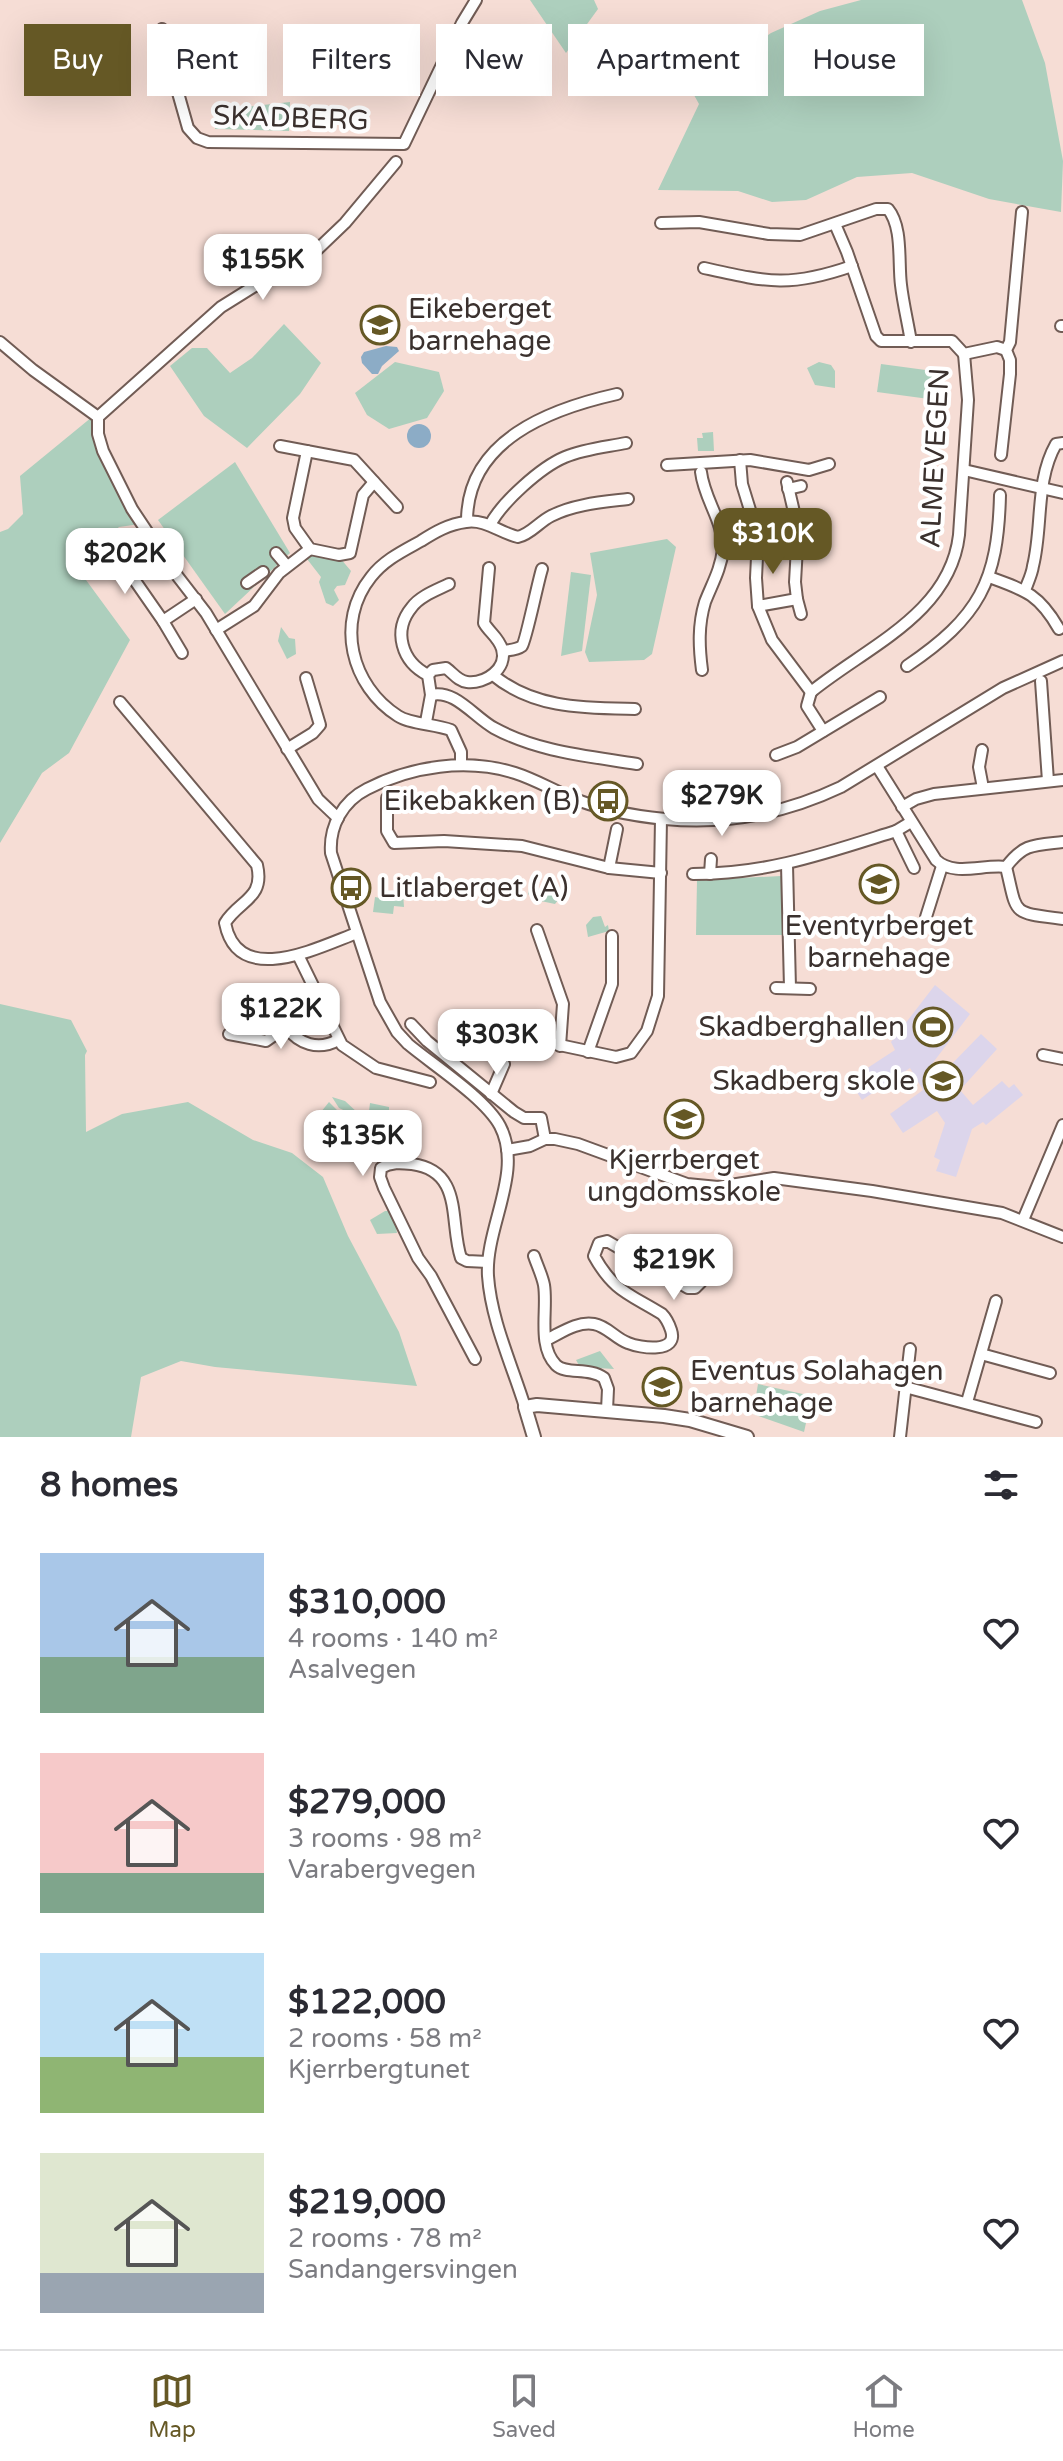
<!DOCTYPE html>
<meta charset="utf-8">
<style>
:root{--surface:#fff;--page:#f7f7f7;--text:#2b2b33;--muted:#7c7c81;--line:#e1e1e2;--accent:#655825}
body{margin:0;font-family:"Varela Round",sans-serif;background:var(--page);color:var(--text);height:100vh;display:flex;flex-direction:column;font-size:30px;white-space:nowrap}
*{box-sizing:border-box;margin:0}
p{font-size:26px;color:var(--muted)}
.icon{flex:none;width:44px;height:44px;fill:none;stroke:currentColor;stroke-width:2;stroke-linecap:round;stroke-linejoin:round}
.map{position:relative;height:1437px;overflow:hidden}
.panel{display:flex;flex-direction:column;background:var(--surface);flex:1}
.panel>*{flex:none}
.guide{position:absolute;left:24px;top:24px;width:1016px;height:72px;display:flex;gap:16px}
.price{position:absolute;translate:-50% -68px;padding:0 18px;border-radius:16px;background:#fff;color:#222;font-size:26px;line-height:52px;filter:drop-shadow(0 2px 4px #0008)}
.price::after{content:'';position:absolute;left:50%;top:48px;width:24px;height:18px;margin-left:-12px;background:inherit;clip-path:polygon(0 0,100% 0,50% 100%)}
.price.active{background:var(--accent);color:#fff}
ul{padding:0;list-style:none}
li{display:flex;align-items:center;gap:24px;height:200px;padding:0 40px}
li span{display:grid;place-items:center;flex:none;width:224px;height:160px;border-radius:0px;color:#555}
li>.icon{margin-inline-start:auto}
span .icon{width:96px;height:96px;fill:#fffc;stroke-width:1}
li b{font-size:34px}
h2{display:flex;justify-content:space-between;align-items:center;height:96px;padding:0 40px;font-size:34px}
.pill{padding:0 28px;border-radius:0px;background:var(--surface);box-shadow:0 8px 32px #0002;font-size:28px;line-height:72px}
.pill.active{background:var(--accent);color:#fff}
.menu{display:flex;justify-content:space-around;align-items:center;height:112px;border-top:2px solid var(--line);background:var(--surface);font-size:22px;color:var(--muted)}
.menu a{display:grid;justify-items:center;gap:4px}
.menu .active{color:var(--accent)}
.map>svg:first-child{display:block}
.education{fill:#dcd5eb}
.green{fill:#adcfbd}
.water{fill:#8cacc6}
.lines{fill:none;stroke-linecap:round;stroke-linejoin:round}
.minor-casing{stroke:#715c55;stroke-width:14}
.tertiary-casing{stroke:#715c55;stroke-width:16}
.minor{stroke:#fff;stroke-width:10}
.tertiary{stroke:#fff;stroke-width:12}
.labels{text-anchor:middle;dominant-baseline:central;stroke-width:8;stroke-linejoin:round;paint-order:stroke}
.street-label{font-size:28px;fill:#3b312e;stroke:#fff}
.poi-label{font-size:28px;fill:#3b312e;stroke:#fff;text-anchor:start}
</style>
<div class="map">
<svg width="1063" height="1437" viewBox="0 0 1063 1437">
<rect width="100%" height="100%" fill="#f6ddd5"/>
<path class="education" d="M935 985 970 1014 932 1064 943 1073 981 1034 997 1049 960 1090 973 1105 1002 1081 1009 1088 1014 1084 1023 1095 986 1125 983 1122 972 1129 956 1177 936 1171 940 1160 934 1157 945 1123 937 1111 903 1133 890 1114 923 1090 910 1068 862 1100 849 1080 895 1050 891 1042Z"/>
<g class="green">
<path d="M530 0H594L598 9 566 53Z"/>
<path d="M861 0H1022L1045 63 1063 161 1061 212 989 199 912 173 857 177 806 200 772 202 738 191 658 190 699 104 685 79 734 58 771 33 820 11Z"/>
<path d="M290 102 289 131 215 129 219 110Z"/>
<path d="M284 324 321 363 300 394 247 448 204 416 170 366 192 348H207L230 373 252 358Z"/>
<path d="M395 362 439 372 444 391 427 418 389 429 367 415 355 393Z"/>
<path d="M819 362 831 365 835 371V388L815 385 807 368Z"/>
<path d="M881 364 933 371 929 399 877 392Z"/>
<path d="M92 417 140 524 119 527 75 565 130 640 69 753 42 773 0 843V532L8 529 23 514 20 476Z"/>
<path d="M713 432 714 451H698L697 438H703L702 433Z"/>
<path d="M235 462 290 553 225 614 158 520Z"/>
<path d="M667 539 676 547 652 654 644 660 589 662 585 652 597 595 590 553Z"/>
<path d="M311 556 340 558 351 571 345 585 337 586 334 590 339 600 333 606 326 603 319 582 321 577 307 559Z"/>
<path d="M571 572 591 575 582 651 561 656Z"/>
<path d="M281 627 289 638 295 639 296 654 287 659 278 641Z"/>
<path d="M781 876 783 935H696L697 880Z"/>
<path d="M530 886 561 896 555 904 536 900 528 894Z"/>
<path d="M381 890 403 893 404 907 394 906 393 914 373 912 375 897 380 898Z"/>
<path d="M601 916 605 927 608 925 609 931 588 937 586 925 593 917Z"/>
<path d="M0 1004 71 1020 87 1051 85 1055 86 1132 122 1114 188 1102 253 1140 292 1153 323 1177 348 1236 399 1332 417 1386 215 1367 181 1361 141 1377 131 1437H0Z"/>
<path d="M332 1097 345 1101 359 1114 369 1111 370 1103 389 1107V1116L379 1121 370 1114 358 1117 339 1108Z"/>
<path d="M329 1102 338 1111 354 1120 342 1125 325 1122 321 1112Z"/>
<path d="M385 1211H393L397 1233 377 1234 370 1220Z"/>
<path d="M600 1351 614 1369 580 1367 576 1360Z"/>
<path d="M758 1384 812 1396 804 1432 753 1414Z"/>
</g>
<g class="water">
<path d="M386 346 397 347 399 351 382 366 378 374H372L362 363 361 357 364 352Z"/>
<circle cx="419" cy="436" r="12"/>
</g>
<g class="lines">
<g class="minor-casing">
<g id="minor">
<path d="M162 29 165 47 188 128 197 138 208 142 404 144 462 23 476 0"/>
<path d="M661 223 699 222 769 234 800 235 876 209H888C903 227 898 262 901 285 903 303 908 323 911 342"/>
<path d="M835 224 847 252 876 336 881 341H952L964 354 997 347 1006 350"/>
<path d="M704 268C767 282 789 288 852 266"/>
<path d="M1061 326H1063"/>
<path d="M0 342 33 370 98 417"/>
<path d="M280 446 354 460 397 507"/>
<path d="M307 451 293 518 295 528 310 549 339 555 350 553 363 495 374 482"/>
<path d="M1001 455 1010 374V360L1006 350 1010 342 1022 212"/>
<path d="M740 460 742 484 758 536 756 578 758 606 772 640 811 692"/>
<path d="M667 465 750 460 809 470 829 464"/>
<path d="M964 470 1063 493"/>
<path d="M701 472C704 499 724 522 723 549 721 569 712 584 705 602 698 625 699 647 702 670"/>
<path d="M788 489 801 486"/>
<path d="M467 521C467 440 550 409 617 394"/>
<path d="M490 525C502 502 541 467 565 457 584 449 606 447 626 443"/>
<path d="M723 533 756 529"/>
<path d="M115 552 163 621 182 653"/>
<path d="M276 553 287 566"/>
<path d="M989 577C1025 590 1039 594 1059 629"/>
<path d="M247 583 263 572"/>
<path d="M1025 590C1028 582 1032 574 1033 566 1043 526 1035 481 1056 444L1063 443"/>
<path d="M797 599 801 614"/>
<path d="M758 606 797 599 795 582 798 529 787 482"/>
<path d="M163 621 196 599"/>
<path d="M216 630 254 606 279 573 310 549"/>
<path d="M503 651C509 650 517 650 522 646 526 641 538 581 542 569"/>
<path d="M907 666C979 617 998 582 1000 495"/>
<path d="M428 675C402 662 392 631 412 607 420 596 437 590 449 584"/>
<path d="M493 675C534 709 585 708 635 709"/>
<path d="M1041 681 1048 781"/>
<path d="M811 692C866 647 950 614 959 535L968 400 964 354"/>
<path d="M811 692 807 706 823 731"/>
<path d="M431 695C455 689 474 717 494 728 538 752 588 756 637 764"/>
<path d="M120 702 257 865C265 899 239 900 225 923 238 989 319 947 357 933"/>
<path d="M426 722 431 695 428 675 433 670 446 668C453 673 458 681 467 682 485 684 508 669 502 649 499 638 489 632 484 623L489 568"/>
<path d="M287 749 313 733 320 725 306 678"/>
<path d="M982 750 979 767 983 788"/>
<path d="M776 755 797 747 880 697"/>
<path d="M461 765V752L451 730C435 724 410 724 398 716 351 686 335 622 371 577 384 560 403 551 421 541 435 532 449 524 466 522 486 519 500 533 518 537 531 534 539 522 551 516 574 504 603 502 628 499"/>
<path d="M877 766 936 860C954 877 983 864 1006 867 1018 916 1010 912 1063 919"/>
<path d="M387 798V831L394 843 444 841 522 846 609 868 661 873"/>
<path d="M902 807 916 799 934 794 1063 780"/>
<path d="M338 818 318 799 206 613 172 569 132 509 103 451 98 434V417L221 307 253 287 300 266 345 223 396 162"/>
<path d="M896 831 914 868"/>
<path d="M787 865 790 988"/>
<path d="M1006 867C1024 843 1035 845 1063 842"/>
<path d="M609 868 617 829"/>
<path d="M693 874C768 874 826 853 896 831L911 822"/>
<path d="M710 874 711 859"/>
<path d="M926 917 942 866"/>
<path d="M537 930 563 1004 560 1046"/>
<path d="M298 955 342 1045 376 1068 430 1082"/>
<path d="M776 988 810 989"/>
<path d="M411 1024 427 1041 514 1112 524 1118H541L545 1139"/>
<path d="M286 1027C299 1044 318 1051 338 1040"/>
<path d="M229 1034 266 1041 320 1003"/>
<path d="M550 1043 616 1057 631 1053 647 1031 658 996 661 819"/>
<path d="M588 1052 612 984V936"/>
<path d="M1043 1055 1063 1059"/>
<path d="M491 1094 504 1064"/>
<path d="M507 1150 530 1146 545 1139H555L578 1144 687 1184 718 1187 774 1178 872 1191 1002 1213 1063 1237"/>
<path d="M1023 1220 1063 1125"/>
<path d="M534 1256C537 1265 542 1275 544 1285 548 1309 537 1346 556 1365 566 1375 589 1367 604 1378L608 1389 607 1410"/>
<path d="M546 1340C561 1333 577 1321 594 1324 607 1326 616 1339 628 1343 640 1348 679 1354 671 1330 669 1324 667 1319 662 1314 630 1294 614 1292 594 1256L599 1243 607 1241 688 1288H695L701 1282 702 1276 697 1269"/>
<path d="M981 1354 1050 1373"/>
<path d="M475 1359 431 1276 418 1258 384 1188 380 1177 381 1168C391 1162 401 1163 412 1164 464 1171 449 1222 461 1258L467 1261 488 1262"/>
<path d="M905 1387 1036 1422"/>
<path d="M967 1402 996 1301"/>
<path d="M525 1407C512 1365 491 1320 488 1276 485 1227 524 1172 500 1126 485 1098 433 1065 408 1044L397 1032 380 1002 331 853C329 826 343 801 367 789 411 766 467 758 515 773 534 779 551 789 570 797 598 809 634 816 665 819 727 825 784 814 841 787L1003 688 1063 661"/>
<path d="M900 1437 910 1349"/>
</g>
</g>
<g class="tertiary-casing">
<path id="tertiary" d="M534 1437 525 1407 537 1405 664 1416 690 1420 747 1437"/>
</g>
<use href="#minor" class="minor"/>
<use href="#tertiary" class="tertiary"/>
</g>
<defs>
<g id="school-ring" transform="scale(2)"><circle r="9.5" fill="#fff" stroke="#655825" stroke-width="1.5"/><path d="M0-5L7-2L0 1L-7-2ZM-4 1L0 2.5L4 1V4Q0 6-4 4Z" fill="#655825"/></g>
<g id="bus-ring" transform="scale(2)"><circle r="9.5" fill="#fff" stroke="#655825" stroke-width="1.5"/><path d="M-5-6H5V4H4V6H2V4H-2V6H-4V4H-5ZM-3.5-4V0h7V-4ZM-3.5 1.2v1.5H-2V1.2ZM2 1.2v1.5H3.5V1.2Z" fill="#655825"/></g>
<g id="stadium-ring" transform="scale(2)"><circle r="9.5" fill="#fff" stroke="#655825" stroke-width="1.5"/><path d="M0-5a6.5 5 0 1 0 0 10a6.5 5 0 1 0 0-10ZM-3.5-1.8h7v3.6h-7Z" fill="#655825"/></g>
</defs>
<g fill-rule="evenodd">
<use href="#school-ring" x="380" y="325"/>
<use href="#bus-ring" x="608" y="801"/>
<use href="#school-ring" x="879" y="884"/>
<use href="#bus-ring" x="351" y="888"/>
<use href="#stadium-ring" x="933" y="1027"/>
<use href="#school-ring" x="943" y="1081"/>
<use href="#school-ring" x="684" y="1119"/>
<use href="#school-ring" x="662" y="1387"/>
</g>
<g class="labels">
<g class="street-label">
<text transform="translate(291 118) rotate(2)">SKADBERG</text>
<text transform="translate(935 458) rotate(-87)">ALMEVEGEN</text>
</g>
<g class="poi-label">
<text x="408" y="309">Eikeberget<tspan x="408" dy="32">barnehage</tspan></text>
<text x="580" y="801" text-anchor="end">Eikebakken (B)</text>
<text x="379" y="888">Litlaberget (A)</text>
<text x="879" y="926" text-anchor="middle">Eventyrberget<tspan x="879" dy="32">barnehage</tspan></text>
<text x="905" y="1027" text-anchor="end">Skadberghallen</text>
<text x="915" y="1081" text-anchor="end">Skadberg skole</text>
<text x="684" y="1160" text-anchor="middle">Kjerrberget<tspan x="684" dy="32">ungdomsskole</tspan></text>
<text x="690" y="1371">Eventus Solahagen<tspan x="690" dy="32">barnehage</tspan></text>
</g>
</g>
</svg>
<b class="price" style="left:263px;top:302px">$155K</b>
<b class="price active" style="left:773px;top:576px">$310K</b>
<b class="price" style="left:125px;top:596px">$202K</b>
<b class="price" style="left:722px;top:838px">$279K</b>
<b class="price" style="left:281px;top:1051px">$122K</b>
<b class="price" style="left:497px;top:1077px">$303K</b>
<b class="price" style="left:363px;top:1178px">$135K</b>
<b class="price" style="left:674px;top:1302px">$219K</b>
<div class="guide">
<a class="pill active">Buy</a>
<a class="pill">Rent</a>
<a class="pill">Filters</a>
<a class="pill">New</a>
<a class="pill">Apartment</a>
<a class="pill">House</a>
</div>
</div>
<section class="panel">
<h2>8 homes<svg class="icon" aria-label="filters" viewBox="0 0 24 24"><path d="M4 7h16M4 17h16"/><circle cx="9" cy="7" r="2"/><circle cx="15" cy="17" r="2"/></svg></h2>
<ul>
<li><span style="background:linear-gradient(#a9c7e8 65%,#7fa58c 0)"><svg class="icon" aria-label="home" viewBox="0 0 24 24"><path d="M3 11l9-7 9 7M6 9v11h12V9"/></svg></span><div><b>$310,000</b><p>4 rooms · 140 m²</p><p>Asalvegen</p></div><svg class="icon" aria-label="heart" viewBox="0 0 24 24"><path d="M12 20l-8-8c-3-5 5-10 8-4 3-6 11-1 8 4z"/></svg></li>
<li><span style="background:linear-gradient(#f6c9c9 75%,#7fa58c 0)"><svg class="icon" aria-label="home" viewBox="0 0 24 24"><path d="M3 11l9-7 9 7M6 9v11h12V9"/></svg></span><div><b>$279,000</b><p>3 rooms · 98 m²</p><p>Varabergvegen</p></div><svg class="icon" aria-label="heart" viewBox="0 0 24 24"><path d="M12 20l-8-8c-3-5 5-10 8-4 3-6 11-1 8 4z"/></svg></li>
<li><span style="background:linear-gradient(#bfe0f5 65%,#8fb573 0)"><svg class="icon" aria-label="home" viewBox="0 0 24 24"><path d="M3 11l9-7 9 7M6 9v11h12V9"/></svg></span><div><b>$122,000</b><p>2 rooms · 58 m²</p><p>Kjerrbergtunet</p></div><svg class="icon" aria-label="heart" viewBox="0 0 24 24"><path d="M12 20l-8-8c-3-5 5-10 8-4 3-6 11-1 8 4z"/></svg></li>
<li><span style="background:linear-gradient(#dfe7d0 75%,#9aa5b1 0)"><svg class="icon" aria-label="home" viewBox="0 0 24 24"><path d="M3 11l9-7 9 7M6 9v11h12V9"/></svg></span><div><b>$219,000</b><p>2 rooms · 78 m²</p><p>Sandangersvingen</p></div><svg class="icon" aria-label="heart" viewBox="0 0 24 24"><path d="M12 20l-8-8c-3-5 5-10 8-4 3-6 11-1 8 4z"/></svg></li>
</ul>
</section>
<nav class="menu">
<a class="active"><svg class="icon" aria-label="map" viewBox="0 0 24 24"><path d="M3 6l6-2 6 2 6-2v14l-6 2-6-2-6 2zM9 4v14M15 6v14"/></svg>Map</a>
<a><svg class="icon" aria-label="saved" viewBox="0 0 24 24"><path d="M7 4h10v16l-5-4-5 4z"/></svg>Saved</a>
<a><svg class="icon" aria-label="home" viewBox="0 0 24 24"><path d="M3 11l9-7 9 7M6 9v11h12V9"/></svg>Home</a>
</nav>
